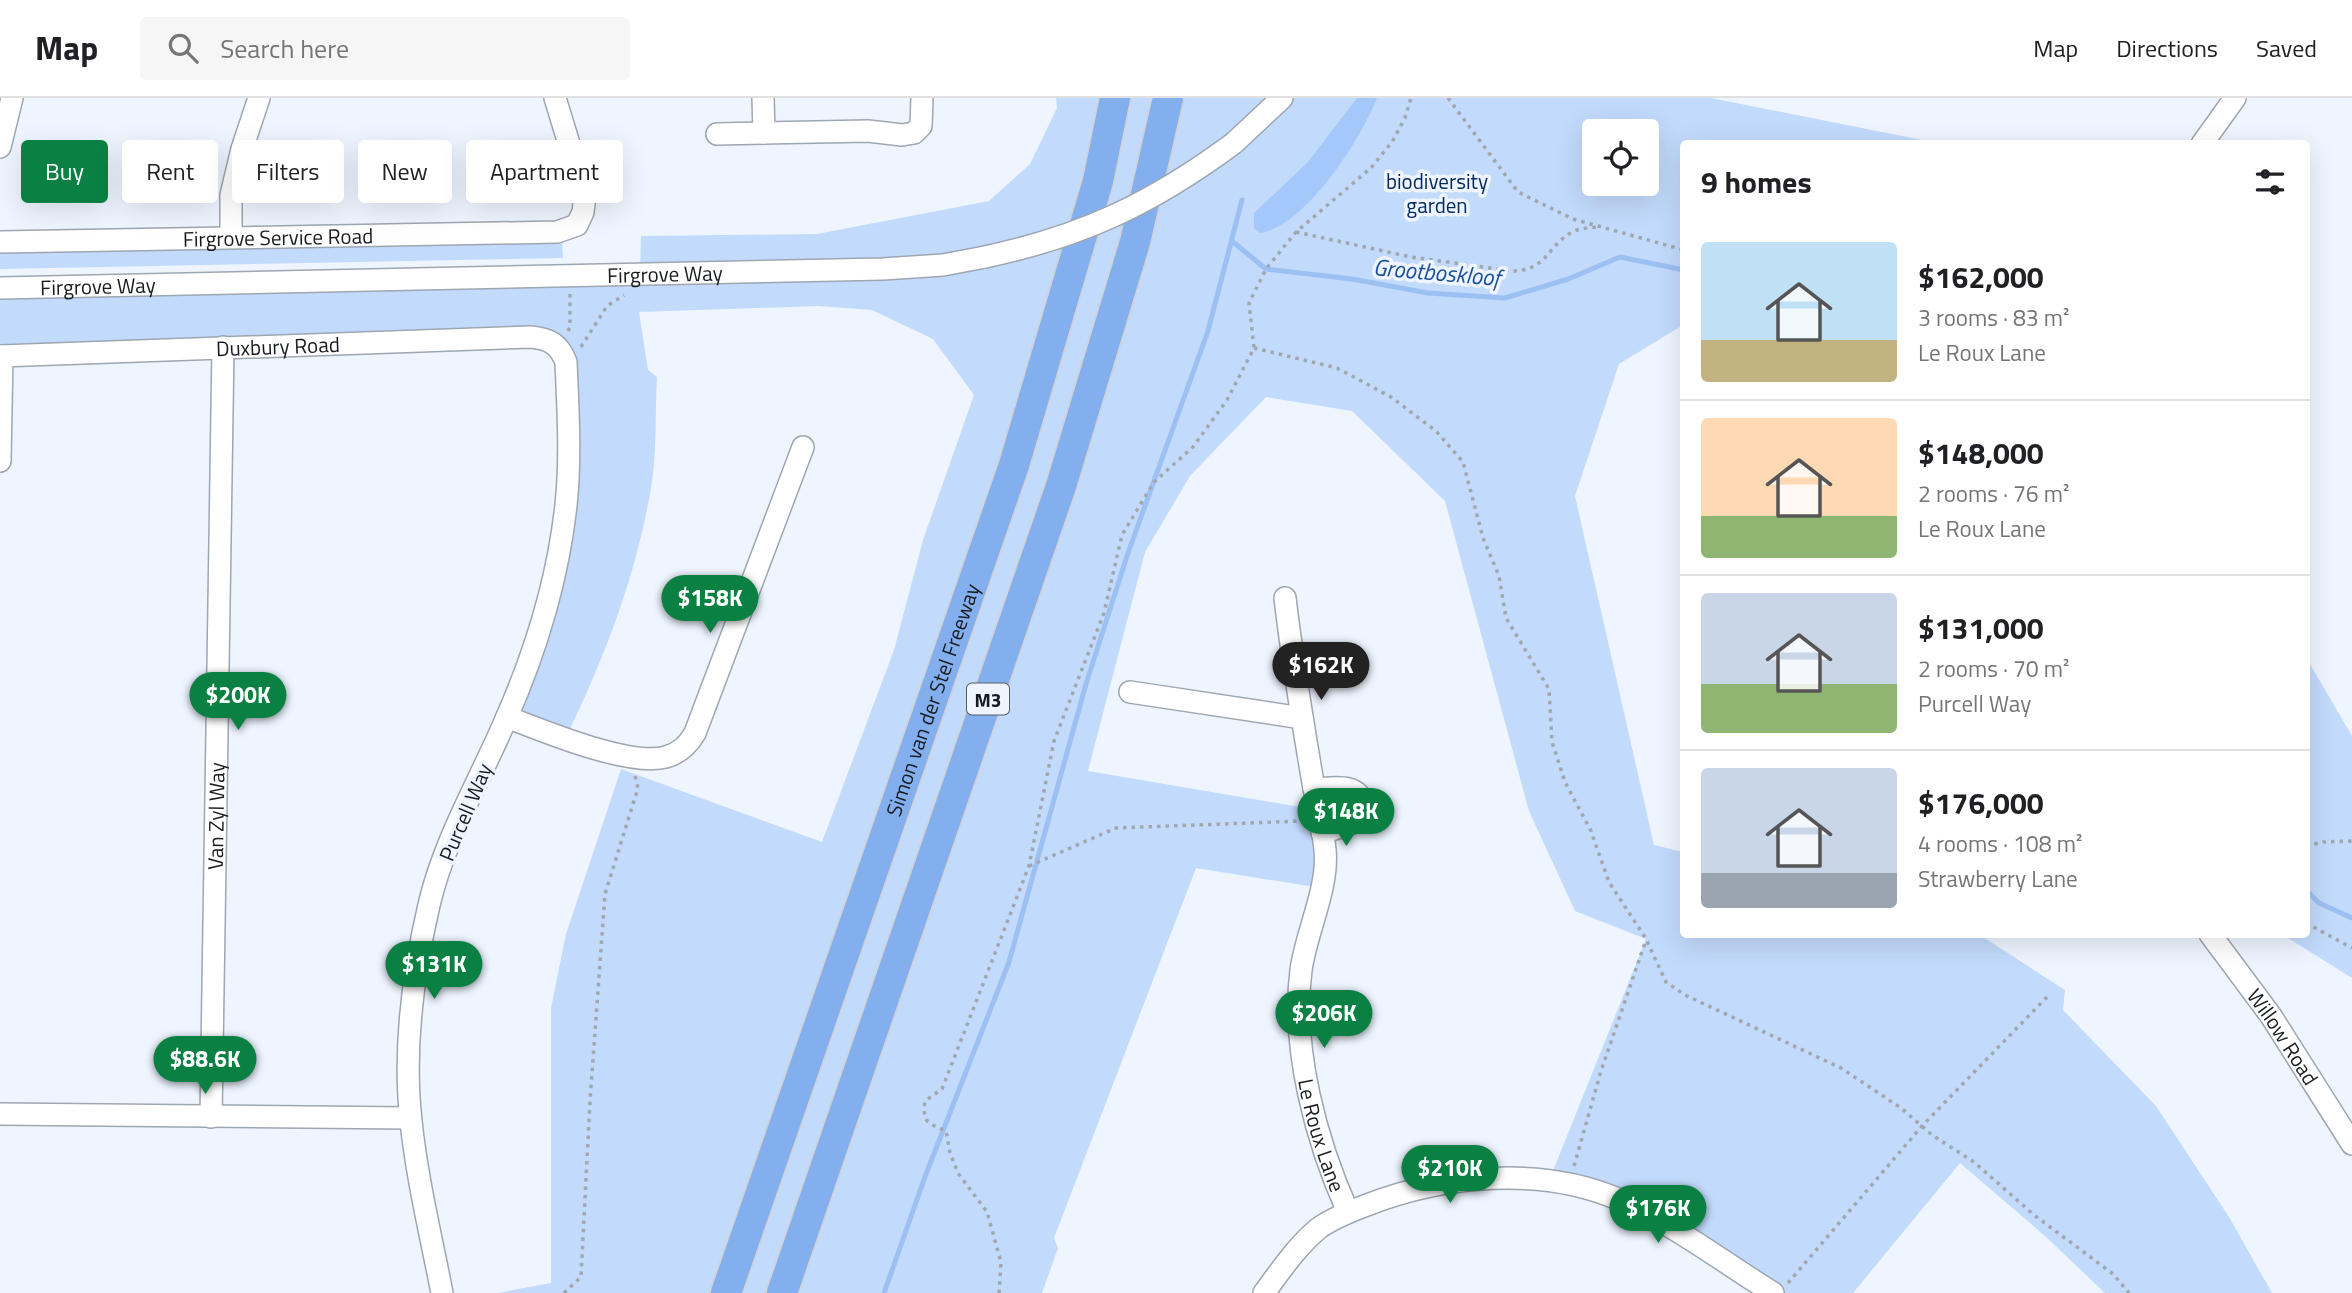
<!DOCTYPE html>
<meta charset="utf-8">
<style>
:root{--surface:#fff;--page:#f6f6f6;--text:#202124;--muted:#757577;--line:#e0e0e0;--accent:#0b8043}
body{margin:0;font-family:"Titillium Web",sans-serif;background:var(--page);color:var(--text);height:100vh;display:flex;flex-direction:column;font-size:26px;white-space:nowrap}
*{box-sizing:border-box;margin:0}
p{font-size:23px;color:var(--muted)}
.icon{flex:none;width:38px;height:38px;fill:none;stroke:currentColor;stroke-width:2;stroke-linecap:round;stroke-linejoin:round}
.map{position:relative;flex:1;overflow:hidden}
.details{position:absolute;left:1680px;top:42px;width:630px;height:798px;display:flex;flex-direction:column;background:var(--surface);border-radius:7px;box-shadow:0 7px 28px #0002}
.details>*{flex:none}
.hud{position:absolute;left:21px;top:42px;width:665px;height:63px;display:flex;gap:14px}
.buttons{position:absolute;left:1582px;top:21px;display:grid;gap:14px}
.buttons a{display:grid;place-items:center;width:77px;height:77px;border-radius:7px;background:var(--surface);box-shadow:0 7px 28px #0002;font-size:35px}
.price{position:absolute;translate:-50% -60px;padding:0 16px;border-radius:24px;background:var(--accent);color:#fff;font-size:23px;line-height:46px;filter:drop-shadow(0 2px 4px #0008)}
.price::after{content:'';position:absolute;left:50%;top:42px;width:21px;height:16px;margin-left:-10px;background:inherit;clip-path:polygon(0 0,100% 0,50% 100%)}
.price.selected{background:#222;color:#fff}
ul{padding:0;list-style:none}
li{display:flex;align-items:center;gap:21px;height:175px;padding:0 21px}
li+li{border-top:2px solid var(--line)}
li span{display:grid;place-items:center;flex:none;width:196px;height:140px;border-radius:7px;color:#555}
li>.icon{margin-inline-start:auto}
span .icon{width:84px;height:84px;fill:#fffc;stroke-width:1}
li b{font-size:30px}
h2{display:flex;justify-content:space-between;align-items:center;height:84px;padding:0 21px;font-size:30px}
.chip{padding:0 24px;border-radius:7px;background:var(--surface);box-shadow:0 7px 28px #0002;font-size:24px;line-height:63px}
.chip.selected{background:var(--accent);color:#fff}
header{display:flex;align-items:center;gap:42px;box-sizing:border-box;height:98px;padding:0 35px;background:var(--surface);border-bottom:2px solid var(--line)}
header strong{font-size:33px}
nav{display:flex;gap:38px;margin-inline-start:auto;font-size:24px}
.search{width:490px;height:63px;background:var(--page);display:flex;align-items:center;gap:18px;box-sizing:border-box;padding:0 24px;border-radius:7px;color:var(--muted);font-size:26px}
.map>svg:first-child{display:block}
.green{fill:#c2dafc;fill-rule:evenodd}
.forest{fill:#a5c8fb}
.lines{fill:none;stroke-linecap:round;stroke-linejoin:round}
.stream{stroke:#9dc0f3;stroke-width:5}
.minor-casing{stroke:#9ea6b1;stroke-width:24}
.highway-casing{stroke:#d1d1d2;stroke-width:33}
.path{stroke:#a1a7ae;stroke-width:3.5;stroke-dasharray:3.5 5;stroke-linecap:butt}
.minor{stroke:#fff;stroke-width:21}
.highway{stroke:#83afee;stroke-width:30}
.minor-bridge-casing{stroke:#9ea6b1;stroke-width:24;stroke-linecap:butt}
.minor-bridge{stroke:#fff;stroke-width:21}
.labels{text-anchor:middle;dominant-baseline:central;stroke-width:7;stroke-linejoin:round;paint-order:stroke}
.shield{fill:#eef5ff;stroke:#585c62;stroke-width:2}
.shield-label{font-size:19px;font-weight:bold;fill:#181b1f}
.park-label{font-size:21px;fill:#00295e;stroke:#eef5ff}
.street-label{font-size:21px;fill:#181b1f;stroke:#eef5ff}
.water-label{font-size:23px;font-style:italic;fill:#1b519a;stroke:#eef5ff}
</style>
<header>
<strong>Map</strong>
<div class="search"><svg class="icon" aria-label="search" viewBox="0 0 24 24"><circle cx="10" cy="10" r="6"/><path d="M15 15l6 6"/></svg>Search here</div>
<nav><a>Map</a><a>Directions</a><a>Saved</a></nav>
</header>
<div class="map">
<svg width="2352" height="1195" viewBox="0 0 2352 1195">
<rect width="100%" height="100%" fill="#eef5ff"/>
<g class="green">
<path d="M1056 0H1711L1937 45 1684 46 1683 227 1619 266 1575 398 1654 747 1683 754 1684 836 1980 837 2065 892 2063 912 2156 1008 2229 1119 2272 1195H2105L2045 1138 1960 1065 1853 1195H1773L1659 1122 1549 1083 1646 841 1575 813 1529 713 1445 403 1352 313 1266 299 1190 378 1145 454 1088 673 1318 712 1321 790 1196 770 1054 1140 1058 1150 1042 1195H498L551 1185V910L566 836 621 671 822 744 894 552 923 442 974 297 933 241 872 212 818 208 639 214 648 272 657 279C655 314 657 356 651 390 636 478 604 562 565 641L507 619 537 540 569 363 554 244 0 258V190L640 175 641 138 817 136 989 103 1030 66 1057 10ZM1594 33H1647V86H1594Z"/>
<path d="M562 141 563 160 0 171V152Z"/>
<path d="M2307 561 2352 638V880L2283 837 2306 836Z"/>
</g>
<path class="forest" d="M1357 0H1377C1361 41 1306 128 1260 135L1254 130V115L1308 64Z"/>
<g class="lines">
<g class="stream">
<path d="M1233 144 1266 171 1352 181 1428 195 1505 200 1568 181 1620 159 1684 172"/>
<path d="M2306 792 2319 805 2352 820"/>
<path d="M884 1195 926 1076 1009 864 1086 586 1128 455 1208 233 1242 102"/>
</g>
<g class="minor-casing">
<g id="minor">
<path d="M763 0 764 35"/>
<path d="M717 36 868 33 902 37 914 35 921 28 922 0"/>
<path d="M1234 45 1282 0"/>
<path d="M2202 46 2235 0"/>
<path d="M0 49 12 0"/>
<path d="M231 139V97L242 51 259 0"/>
<path id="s1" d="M0 144 557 134 577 127 583 114 585 98 555 0"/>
<path id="s2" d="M0 190 883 171 943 167 985 159"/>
<path id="s3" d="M0 258 531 239C550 241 559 246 566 264 568 311 571 360 566 407 558 481 536 553 506 621 480 682 444 742 429 807 413 876 403 952 411 1023 417 1081 431 1138 442 1195"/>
<path d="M0 363 2 258"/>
<path id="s4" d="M1285 500C1292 560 1302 620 1312 679 1316 703 1323 728 1325 752 1329 789 1306 835 1301 872 1291 950 1316 1043 1348 1114"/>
<path d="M1130 594 1302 620"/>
<path d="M507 619C543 633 630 669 666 659 680 655 688 647 695 635L803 349"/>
<path d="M1314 691C1334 690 1359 684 1364 708L1358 723 1322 735"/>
<path id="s5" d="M2210 836 2271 918 2352 1046"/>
<path d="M0 1016 410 1020"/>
<path id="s6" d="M211 1019 223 249"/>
<path d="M1264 1195C1281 1172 1297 1148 1319 1130 1333 1120 1351 1113 1367 1107 1444 1077 1541 1068 1618 1101 1673 1126 1722 1163 1773 1195"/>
</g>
</g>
<g class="highway-casing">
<g id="highway">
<path id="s7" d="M726 1195 1014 367 1098 83 1115 0"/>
<path d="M782 1195 1061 388 1135 144 1168 0"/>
</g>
</g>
<g class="path">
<path d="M1448 0 1518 94 1573 121 1684 152"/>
<path d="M1296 134 1411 159 1512 173C1548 172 1546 149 1572 134 1579 130 1590 130 1599 129"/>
<path d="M568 233 570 229V196"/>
<path d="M581 249 607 208 624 197"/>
<path d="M1254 250 1337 270 1391 299 1436 333 1463 364 1483 440 1499 478 1506 520 1549 591 1552 644 1565 684 1591 733 1609 784 1646 841 1666 884 1685 897 1841 970 1901 1010 1932 1037 1974 1064 2034 1117 2113 1176 2129 1195"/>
<path d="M2306 748 2323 744 2352 743"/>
<path d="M1029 768 1116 730 1302 723"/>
<path d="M2306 825 2352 850"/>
<path d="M1574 1068 1601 973 1646 842"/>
<path d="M1788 1185 1922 1028 2047 899"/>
<path d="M564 1195 581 1179 590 1003 605 796 638 690 635 678"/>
<path d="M999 1195 1001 1164 987 1114 958 1075 950 1055 946 1033C928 1025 922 1025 925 1003L942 991 1029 768 1054 643 1104 515 1122 437 1154 384 1193 349 1227 302 1254 250 1249 205 1266 171 1296 134 1371 70 1392 44 1405 20 1411 0"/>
</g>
<use href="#minor" class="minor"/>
<use href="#highway" class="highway"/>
<g class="minor-bridge-casing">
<path id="minor-bridge" d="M985 159C1084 138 1153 105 1234 45"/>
</g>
<use href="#minor-bridge" class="minor-bridge"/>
</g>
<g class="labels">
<rect class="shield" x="967" y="585.5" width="42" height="31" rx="5"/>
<g class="shield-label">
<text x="988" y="601">M3</text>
</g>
<g class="park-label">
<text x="1437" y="83">biodiversity<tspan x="1437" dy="24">garden</tspan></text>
</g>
<g class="street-label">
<text stroke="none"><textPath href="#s1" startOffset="278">Firgrove Service Road</textPath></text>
<text stroke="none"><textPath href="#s2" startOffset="665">Firgrove Way</textPath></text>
<text stroke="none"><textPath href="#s2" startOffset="98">Firgrove Way</textPath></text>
<text stroke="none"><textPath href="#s3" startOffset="278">Duxbury Road</textPath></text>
<text stroke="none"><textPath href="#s7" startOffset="628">Simon van der Stel Freeway</textPath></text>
<text transform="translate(465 714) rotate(-67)">Purcell Way</text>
<text stroke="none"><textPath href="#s6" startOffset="301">Van Zyl Way</textPath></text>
<text stroke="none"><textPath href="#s5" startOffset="126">Willow Road</textPath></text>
<text stroke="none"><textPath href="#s4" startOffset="546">Le Roux Lane</textPath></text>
</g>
<g class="water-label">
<text transform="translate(1437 174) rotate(5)">Grootboskloof</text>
</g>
</g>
</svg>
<div class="buttons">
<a><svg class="icon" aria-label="locate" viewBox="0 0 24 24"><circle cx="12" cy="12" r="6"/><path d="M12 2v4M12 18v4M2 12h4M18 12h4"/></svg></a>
</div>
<b class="price" style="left:710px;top:537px">$158K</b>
<b class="price selected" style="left:1321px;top:604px">$162K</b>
<b class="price" style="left:238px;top:634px">$200K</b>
<b class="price" style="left:1346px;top:750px">$148K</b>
<b class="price" style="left:434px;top:903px">$131K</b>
<b class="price" style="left:1324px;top:952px">$206K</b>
<b class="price" style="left:205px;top:998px">$88.6K</b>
<b class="price" style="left:1450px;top:1107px">$210K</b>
<b class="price" style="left:1658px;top:1147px">$176K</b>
<div class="hud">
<a class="chip selected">Buy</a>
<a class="chip">Rent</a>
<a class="chip">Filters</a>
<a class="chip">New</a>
<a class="chip">Apartment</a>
</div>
<section class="details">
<h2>9 homes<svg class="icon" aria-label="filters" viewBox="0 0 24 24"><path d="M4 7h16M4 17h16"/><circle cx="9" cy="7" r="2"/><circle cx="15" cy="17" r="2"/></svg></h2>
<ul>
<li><span style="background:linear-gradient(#bfe0f5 70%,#c2b280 0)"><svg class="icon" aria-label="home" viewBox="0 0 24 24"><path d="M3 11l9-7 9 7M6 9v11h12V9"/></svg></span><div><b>$162,000</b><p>3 rooms · 83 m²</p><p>Le Roux Lane</p></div></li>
<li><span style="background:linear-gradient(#ffd9b3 70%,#8fb573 0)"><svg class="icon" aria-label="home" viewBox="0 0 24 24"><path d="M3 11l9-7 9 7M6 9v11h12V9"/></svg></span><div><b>$148,000</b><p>2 rooms · 76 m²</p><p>Le Roux Lane</p></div></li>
<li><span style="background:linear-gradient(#c9d6e8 65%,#8fb573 0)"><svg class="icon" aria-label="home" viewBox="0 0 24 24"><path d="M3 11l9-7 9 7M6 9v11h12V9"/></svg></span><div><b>$131,000</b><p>2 rooms · 70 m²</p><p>Purcell Way</p></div></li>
<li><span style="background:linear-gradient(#c9d6e8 75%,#9aa5b1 0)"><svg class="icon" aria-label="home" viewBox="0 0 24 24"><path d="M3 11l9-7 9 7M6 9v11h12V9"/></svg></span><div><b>$176,000</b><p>4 rooms · 108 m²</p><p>Strawberry Lane</p></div></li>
</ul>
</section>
</div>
